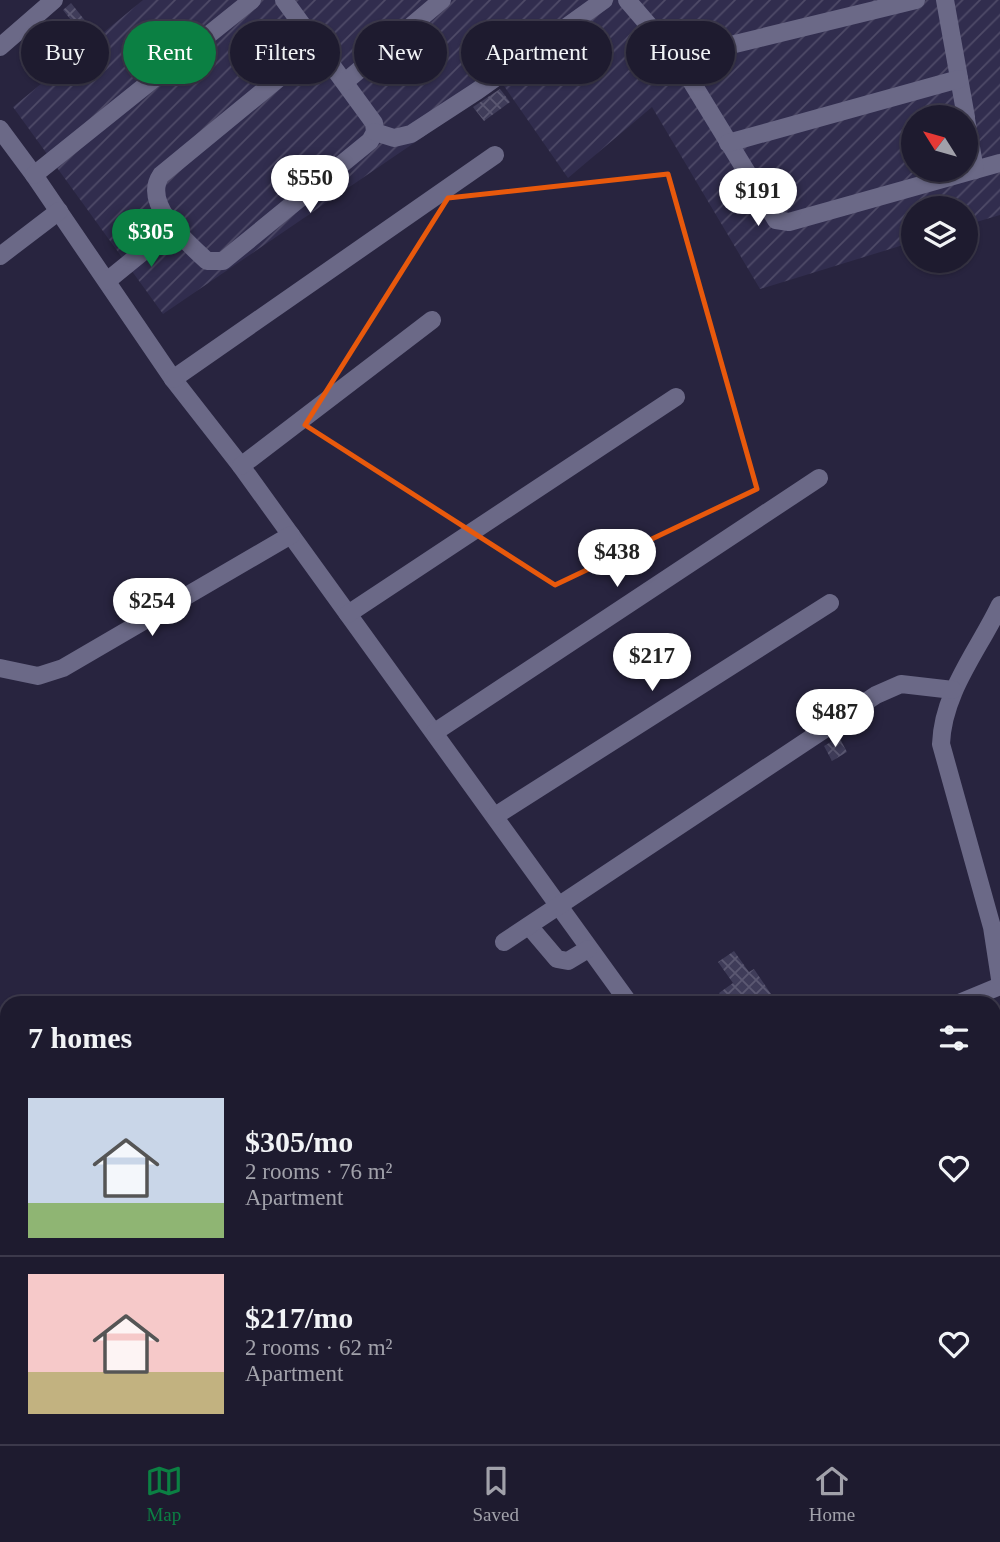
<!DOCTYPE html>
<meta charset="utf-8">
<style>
:root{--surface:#1e1b2f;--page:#262437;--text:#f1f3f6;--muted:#a1a1aa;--line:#3c394b;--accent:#0b8043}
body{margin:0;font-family:"Times New Roman",serif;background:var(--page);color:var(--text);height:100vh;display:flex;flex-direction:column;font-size:26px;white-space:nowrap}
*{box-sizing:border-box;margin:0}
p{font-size:23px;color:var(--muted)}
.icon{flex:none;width:38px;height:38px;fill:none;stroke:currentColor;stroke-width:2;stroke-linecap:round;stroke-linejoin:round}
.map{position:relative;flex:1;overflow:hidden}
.panel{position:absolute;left:0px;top:996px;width:1001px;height:450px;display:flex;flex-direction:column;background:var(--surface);border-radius:21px 21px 0 0;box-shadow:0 2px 5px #0004,0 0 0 2px var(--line)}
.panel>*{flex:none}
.guide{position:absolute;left:21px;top:21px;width:959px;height:63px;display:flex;gap:14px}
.needle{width:46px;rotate:307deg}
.fabs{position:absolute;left:901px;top:105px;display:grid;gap:14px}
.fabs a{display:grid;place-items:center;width:77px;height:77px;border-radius:50%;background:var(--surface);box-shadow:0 2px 5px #0004,0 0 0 2px var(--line);font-size:35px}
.price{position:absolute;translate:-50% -60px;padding:0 16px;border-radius:24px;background:#fff;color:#222;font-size:23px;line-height:46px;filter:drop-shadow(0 2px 4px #0008)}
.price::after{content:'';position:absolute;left:50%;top:42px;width:21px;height:16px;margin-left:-10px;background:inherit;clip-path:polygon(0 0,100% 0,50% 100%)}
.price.active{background:var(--accent);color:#fff}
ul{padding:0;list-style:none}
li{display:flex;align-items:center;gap:21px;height:175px;padding:0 28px}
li+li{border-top:2px solid var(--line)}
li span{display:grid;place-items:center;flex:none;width:196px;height:140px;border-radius:0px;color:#555}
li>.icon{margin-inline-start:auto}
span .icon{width:84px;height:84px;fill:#fffc;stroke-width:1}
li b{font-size:30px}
h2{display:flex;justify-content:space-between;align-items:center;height:84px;padding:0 28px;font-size:30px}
.chip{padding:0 24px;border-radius:32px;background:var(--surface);box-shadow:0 2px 5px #0004,0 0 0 2px var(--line);font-size:24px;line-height:63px}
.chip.active{background:var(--accent);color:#fff}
.dock{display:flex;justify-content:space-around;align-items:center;height:98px;border-top:2px solid var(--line);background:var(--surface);font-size:19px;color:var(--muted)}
.dock a{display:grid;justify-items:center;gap:4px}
.dock .active{color:var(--accent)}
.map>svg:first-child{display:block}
.industrial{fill:url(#industrial-furrows);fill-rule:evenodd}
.building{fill:url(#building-cross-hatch)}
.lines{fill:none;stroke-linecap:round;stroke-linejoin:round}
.minor{stroke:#6b6987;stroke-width:18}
.marked{fill:none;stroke:#e8590c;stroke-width:5;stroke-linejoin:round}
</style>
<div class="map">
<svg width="1000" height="1444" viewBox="0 0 1000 1444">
<defs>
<pattern id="industrial-furrows" width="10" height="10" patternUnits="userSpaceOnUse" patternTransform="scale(1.75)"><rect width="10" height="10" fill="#312d4e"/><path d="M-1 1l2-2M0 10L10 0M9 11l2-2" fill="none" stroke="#4f4b68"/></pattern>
<pattern id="building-cross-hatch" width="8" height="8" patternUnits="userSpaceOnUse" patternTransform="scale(1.75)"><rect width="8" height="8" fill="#3f3c59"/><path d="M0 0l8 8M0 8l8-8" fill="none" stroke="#5b5872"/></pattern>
</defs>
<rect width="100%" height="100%" fill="#28243f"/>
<path class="industrial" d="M143 0H1000V215L966 225V208H914L913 242 760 289 652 107 568 178 502 83 163 314 13 107ZM914 117H966V170H914Z"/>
<g class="building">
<path d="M71 3 99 38 91 45 63 10Z"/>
<path d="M500 89 510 102 484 121 473 107Z"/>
<path d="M839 737 847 752 832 761 824 746Z"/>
<path d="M734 951 749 972 754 969 773 997 763 1003H725L719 993 733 983 718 962Z"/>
</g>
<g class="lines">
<g class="minor">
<path d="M284 0 374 123 375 132 370 141 223 261H207C188 243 141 204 161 175L318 46"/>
<path d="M627 0 677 58 776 220 789 222 1000 163"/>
<path d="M945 0 966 117"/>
<path d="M0 47 54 0"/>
<path d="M677 58 916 0"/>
<path d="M345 82 442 0"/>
<path d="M966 119 975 170"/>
<path d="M0 129 34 175 173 379 241 466 629 1003"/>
<path d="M375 132 394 138 411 134 477 91 604 0"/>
<path d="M728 143 959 79"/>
<path d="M34 175 252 0"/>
<path d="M0 256 59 211"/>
<path d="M107 281 172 228"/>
<path d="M173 379 495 155"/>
<path d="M241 466 432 320"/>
<path d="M1000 605C978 651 943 692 941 744L992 927 1000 979"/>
<path d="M348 614 676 397"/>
<path d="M0 668 38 676 63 668 291 535"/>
<path d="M435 732 819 478"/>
<path d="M495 816 830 603"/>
<path d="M529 926 557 959 568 961 588 949"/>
<path d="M504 942 876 695 901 684 953 690"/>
<path d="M959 1003 1000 986"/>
<path d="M994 1033 1000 1048"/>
<path d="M994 1087 1000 1084"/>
<path d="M994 1194 1000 1191"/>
<path d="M994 1302 1000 1313"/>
<path d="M743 1444 750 1438"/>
<path d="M930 1444 937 1438"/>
</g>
</g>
<path class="marked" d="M668 174 757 489 555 585 305 425 448 198Z"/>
</svg>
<div class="fabs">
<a><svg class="needle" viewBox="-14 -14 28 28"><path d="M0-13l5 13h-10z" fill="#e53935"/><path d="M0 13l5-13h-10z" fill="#a1a1aa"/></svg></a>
<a><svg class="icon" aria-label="layers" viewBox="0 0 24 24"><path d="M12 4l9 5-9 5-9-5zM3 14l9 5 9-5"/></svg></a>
</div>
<b class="price" style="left:310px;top:215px">$550</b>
<b class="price" style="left:758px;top:228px">$191</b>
<b class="price active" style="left:151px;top:269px">$305</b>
<b class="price" style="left:617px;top:589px">$438</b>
<b class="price" style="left:152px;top:638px">$254</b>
<b class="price" style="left:652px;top:693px">$217</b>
<b class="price" style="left:835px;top:749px">$487</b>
<div class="guide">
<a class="chip">Buy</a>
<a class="chip active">Rent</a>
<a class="chip">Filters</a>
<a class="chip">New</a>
<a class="chip">Apartment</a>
<a class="chip">House</a>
</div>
<section class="panel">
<h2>7 homes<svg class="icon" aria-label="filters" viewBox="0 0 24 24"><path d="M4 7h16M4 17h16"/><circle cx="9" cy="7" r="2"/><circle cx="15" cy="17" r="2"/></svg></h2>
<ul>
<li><span style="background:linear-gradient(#c9d6e8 75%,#8fb573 0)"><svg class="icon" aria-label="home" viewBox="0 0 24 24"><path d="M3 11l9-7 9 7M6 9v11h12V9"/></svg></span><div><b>$305/mo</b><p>2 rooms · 76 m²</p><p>Apartment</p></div><svg class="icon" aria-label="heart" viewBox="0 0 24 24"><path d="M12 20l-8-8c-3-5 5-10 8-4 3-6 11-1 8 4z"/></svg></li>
<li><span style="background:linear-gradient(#f6c9c9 70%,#c2b280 0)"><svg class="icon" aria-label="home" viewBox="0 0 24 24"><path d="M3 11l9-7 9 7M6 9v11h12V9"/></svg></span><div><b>$217/mo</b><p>2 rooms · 62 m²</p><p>Apartment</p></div><svg class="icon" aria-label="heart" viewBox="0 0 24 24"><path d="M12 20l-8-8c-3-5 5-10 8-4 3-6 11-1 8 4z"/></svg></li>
</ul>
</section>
</div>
<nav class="dock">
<a class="active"><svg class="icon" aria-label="map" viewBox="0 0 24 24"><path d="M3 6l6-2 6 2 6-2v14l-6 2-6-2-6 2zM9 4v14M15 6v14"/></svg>Map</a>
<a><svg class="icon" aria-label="saved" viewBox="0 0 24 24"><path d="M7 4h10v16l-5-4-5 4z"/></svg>Saved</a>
<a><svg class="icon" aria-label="home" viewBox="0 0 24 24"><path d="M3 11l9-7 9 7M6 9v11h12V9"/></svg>Home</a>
</nav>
